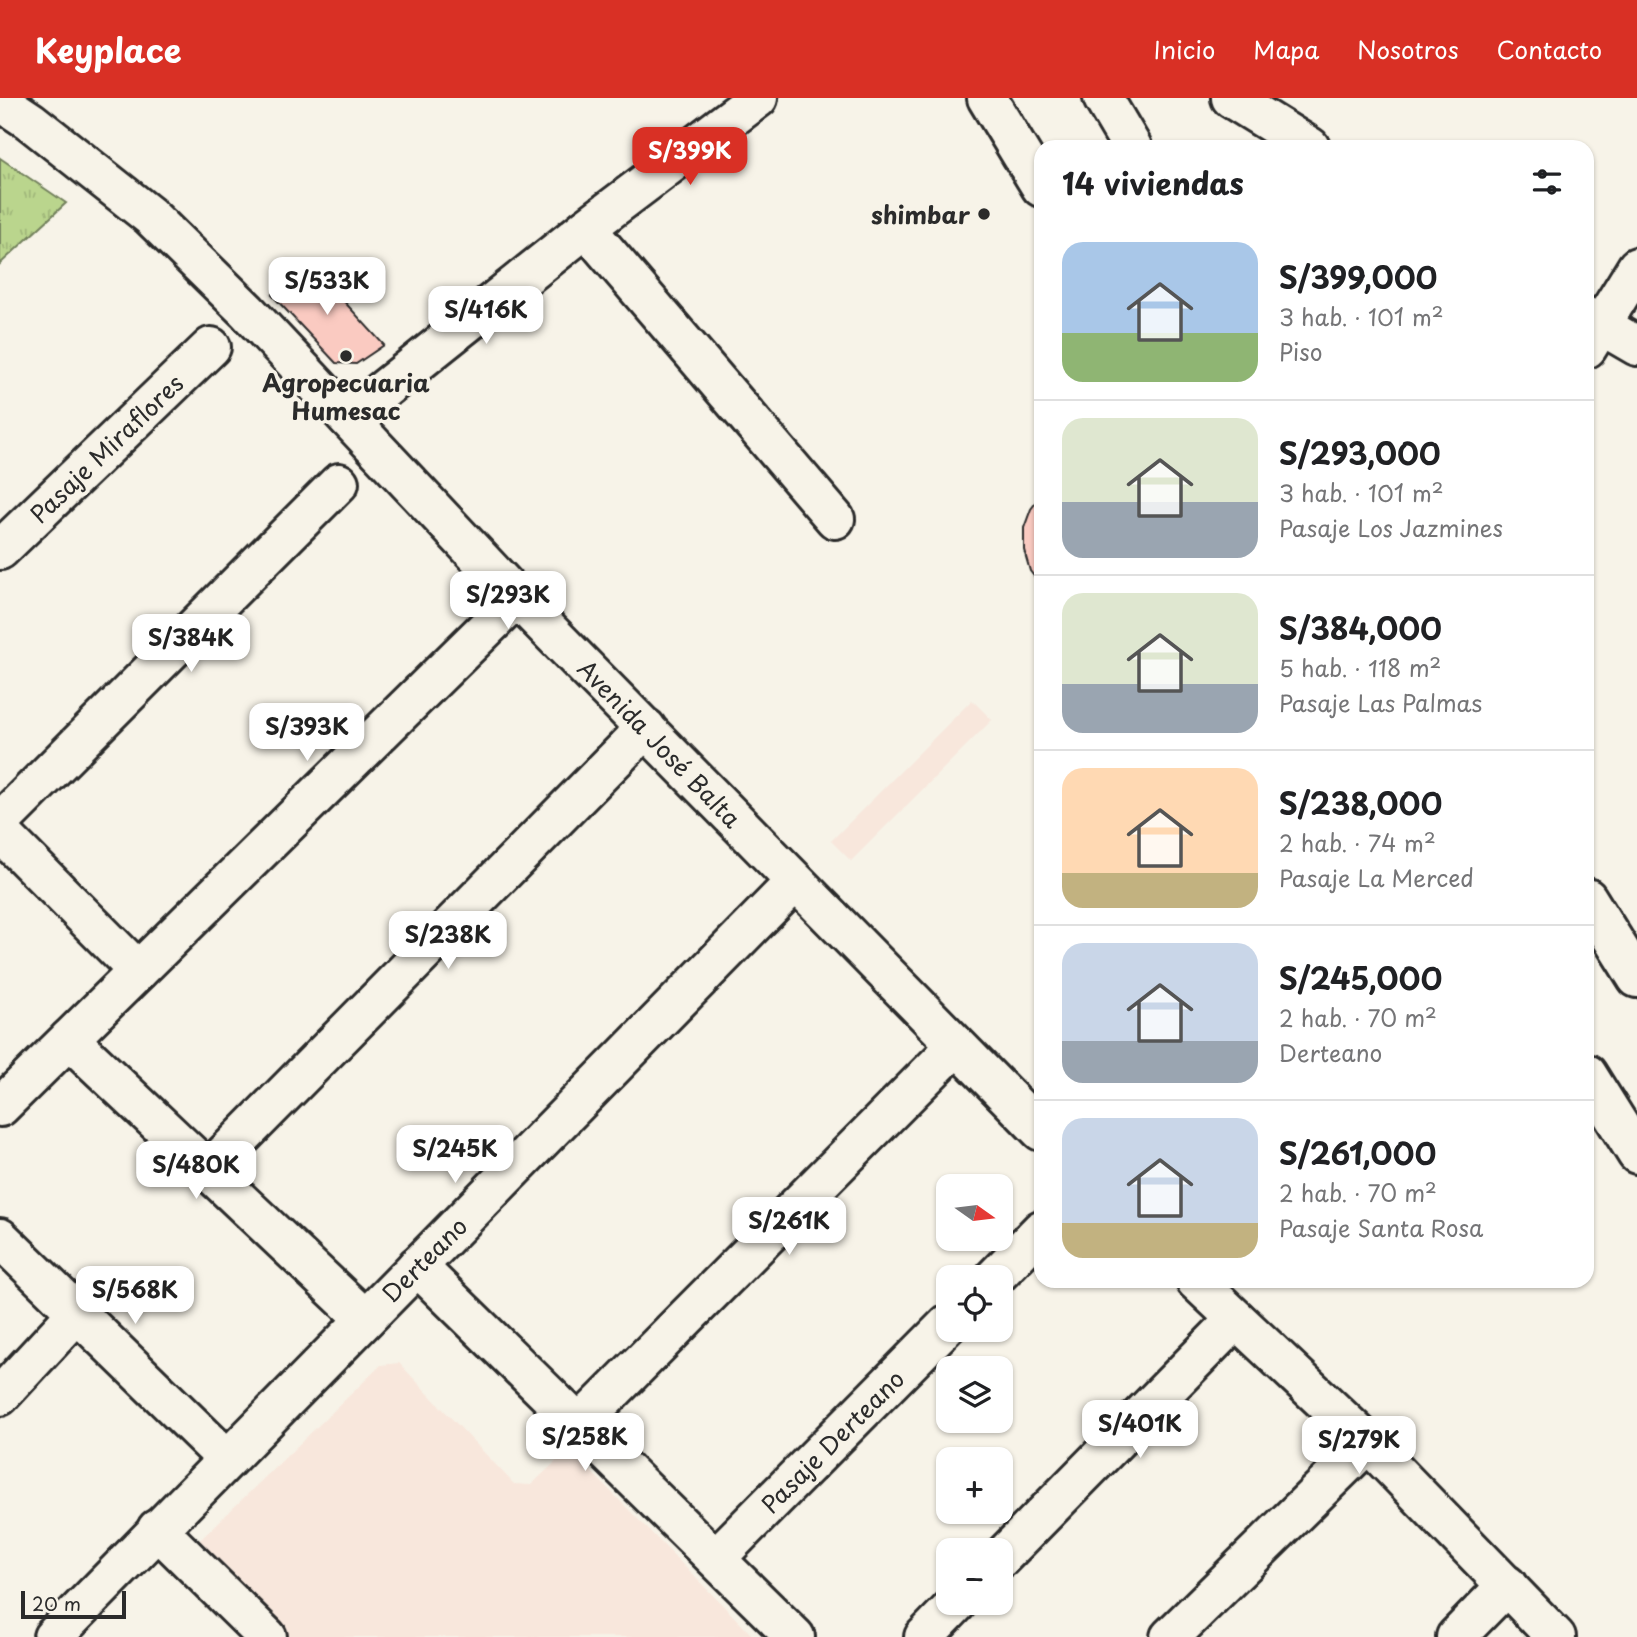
<!DOCTYPE html>
<html lang="es">
<meta charset="utf-8">
<style>
:root{--surface:#fff;--page:#f6f6f6;--text:#202124;--muted:#757577;--line:#e0e0e0;--accent:#d93025}
body{margin:0;font-family:"Playpen Sans",sans-serif;background:var(--page);color:var(--text);height:100vh;display:flex;flex-direction:column;font-size:26px;white-space:nowrap}
*{box-sizing:border-box;margin:0}
p{font-size:23px;color:var(--muted)}
.icon{flex:none;width:38px;height:38px;fill:none;stroke:currentColor;stroke-width:2;stroke-linecap:round;stroke-linejoin:round}
.map{position:relative;flex:1;overflow:hidden}
.sheet{position:absolute;left:1034px;top:42px;width:560px;height:1148px;display:flex;flex-direction:column;background:var(--surface);border-radius:21px;box-shadow:0 2px 5px #0004}
.sheet>*{flex:none}
.needle{width:46px;rotate:104deg}
.tools{position:absolute;left:936px;top:1076px;display:grid;gap:14px}
.tools a{display:grid;place-items:center;width:77px;height:77px;border-radius:14px;background:var(--surface);box-shadow:0 2px 5px #0004;font-size:35px}
.scale{position:absolute;left:21px;bottom:18px;width:105px;box-sizing:border-box;padding-left:7px;border:4px solid #2b2b2b;border-top:0;font-size:19px;line-height:24px;white-space:nowrap;color:#2b2b2b;-webkit-text-stroke:5px #f7f3e8;paint-order:stroke}
.price{position:absolute;translate:-50% -60px;padding:0 16px;border-radius:14px;background:#fff;color:#222;font-size:23px;line-height:46px;filter:drop-shadow(0 2px 4px #0008)}
.price::after{content:'';position:absolute;left:50%;top:42px;width:21px;height:16px;margin-left:-10px;background:inherit;clip-path:polygon(0 0,100% 0,50% 100%)}
.price.active{background:var(--accent);color:#fff}
ul{padding:0;list-style:none}
li{display:flex;align-items:center;gap:21px;height:175px;padding:0 28px}
li+li{border-top:2px solid var(--line)}
li span{display:grid;place-items:center;flex:none;width:196px;height:140px;border-radius:21px;color:#555}
li>.icon{margin-inline-start:auto}
span .icon{width:84px;height:84px;fill:#fffc;stroke-width:1}
li b{font-size:30px}
h2{display:flex;justify-content:space-between;align-items:center;height:84px;padding:0 28px;font-size:30px}
header{display:flex;align-items:center;gap:42px;box-sizing:border-box;height:98px;padding:0 35px;background:var(--accent);color:#fff}
header strong{font-size:33px}
nav{display:flex;gap:38px;margin-inline-start:auto;font-size:24px}
.map>svg:first-child{display:block}
.built{fill:#f8e7dc}
.park{fill:url(#park-tufts);stroke:#72805c;stroke-width:2}
.building{fill:#facac1;stroke:#2b2b2b;stroke-width:2}
.lines{fill:none;stroke-linecap:round;stroke-linejoin:round}
.minor-casing{stroke:#2b2b2b;stroke-width:44}
.major-casing{stroke:#2b2b2b;stroke-width:44}
.minor{stroke:#f7f3e8;stroke-width:38}
.major{stroke:#f7f3e8;stroke-width:38}
.poi-dot{fill:#2b2b2b;stroke:#f7f3e8;stroke-width:2.5}
.labels{text-anchor:middle;dominant-baseline:central;stroke-width:7;stroke-linejoin:round;paint-order:stroke}
.poi-label{font-size:24px;font-weight:bold;fill:#2b2b2b;stroke:#f7f3e8;text-anchor:end}
.street-label{font-size:24px;fill:#2b2b2b;stroke:#f7f3e8}
</style>
<header>
<strong>Keyplace</strong>
<nav><a>Inicio</a><a>Mapa</a><a>Nosotros</a><a>Contacto</a></nav>
</header>
<div class="map">
<svg width="1637" height="1539" viewBox="0 0 1637 1539">
<defs>
<pattern id="park-tufts" width="24" height="20" patternUnits="userSpaceOnUse" patternTransform="scale(1.75)"><rect width="24" height="20" fill="#bad58d"/><path d="M3 7l-1-3M5 7V3M7 7l1-3M15 17l-1-3M17 17v-4M19 17l1-3" fill="none" stroke="#a0b77a"/></pattern>
</defs>
<rect width="100%" height="100%" fill="#f7f3e8"/>
<filter id="ink" filterUnits="userSpaceOnUse"><feTurbulence type="fractalNoise" baseFrequency=".0143" numOctaves="2"/><feDisplacementMap in="SourceGraphic" scale="14" xChannelSelector="R" yChannelSelector="G"/><feConvolveMatrix kernelMatrix="1 2 1 2 8 2 1 2 1" color-interpolation-filters="sRGB"/></filter>
<g filter="url(#ink)">
<g class="built">
<path d="M972 602 992 622 851 763 831 743Z"/>
<path d="M399 1265 514 1386 531 1387 569 1351 754 1539H277L202 1465 199 1443 381 1267Z"/>
</g>
<path class="park" d="M0 60 66 105 0 166Z"/>
<g class="building">
<path d="M308 164 384 247 356 266 336 265 272 197Z"/>
<path d="M1041 398V487L1030 473 1024 452V430L1031 411Z"/>
</g>
<g class="lines">
<g class="minor-casing">
<g id="minor">
<path d="M1231 0 1310 49"/>
<path d="M586 130 835 421"/>
<path d="M1587 219 1637 248"/>
<path d="M1587 250 1637 169"/>
<path d="M348 320 586 130 758 0"/>
<path d="M0 452 211 249"/>
<path d="M0 724 339 385"/>
<path d="M0 734 138 873"/>
<path d="M69 941 365 1221"/>
<path d="M0 1009 517 500"/>
<path d="M208 1073 646 630"/>
<path d="M0 1140 227 1361"/>
<path d="M417 1168 795 1539"/>
<path d="M994 1180 1041 1132"/>
<path d="M0 1298 78 1214"/>
<path d="M579 1327 956 948"/>
<path d="M157 1431 267 1539"/>
<path d="M716 1460 948 1226"/>
<path d="M1001 1460 1236 1221"/>
<path d="M53 1539 795 784"/>
<path d="M924 1539 957 1505"/>
<path d="M1170 1539 1368 1345"/>
<path d="M1456 1539 1507 1487"/>
</g>
</g>
<g class="major-casing">
<g id="major">
<path d="M987 0 1041 89"/>
<path d="M1103 0 1132 49"/>
<path d="M0 3 30 23 150 118 247 213 517 500 1041 1033"/>
<path d="M1587 800 1637 880"/>
<path d="M1587 976 1637 1056"/>
<path d="M1196 1183 1368 1345 1556 1539"/>
</g>
</g>
<use href="#minor" class="minor"/>
<use href="#major" class="major"/>
</g>
</g>
<g class="poi-dot">
<circle cx="984" cy="116" r="7"/>
<circle cx="346" cy="258" r="7"/>
</g>
<g class="labels">
<g class="poi-label">
<text x="970" y="116">shimbar</text>
<text x="346" y="284" text-anchor="middle">Agropecuaria<tspan x="346" dy="28">Humesac</tspan></text>
</g>
<g class="street-label">
<text transform="translate(106 350) rotate(-44)">Pasaje Miraflores</text>
<text transform="translate(660 645) rotate(46)">Avenida José Balta</text>
<text transform="translate(424 1161) rotate(-45)">Derteano</text>
<text transform="translate(832 1343) rotate(-45)">Pasaje Derteano</text>
</g>
</g>
</svg>
<div class="tools">
<a><svg class="needle" viewBox="-14 -14 28 28"><path d="M0-13l5 13h-10z" fill="#e53935"/><path d="M0 13l5-13h-10z" fill="#757577"/></svg></a>
<a><svg class="icon" aria-label="locate" viewBox="0 0 24 24"><circle cx="12" cy="12" r="6"/><path d="M12 2v4M12 18v4M2 12h4M18 12h4"/></svg></a>
<a><svg class="icon" aria-label="layers" viewBox="0 0 24 24"><path d="M12 4l9 5-9 5-9-5zM3 14l9 5 9-5"/></svg></a>
<a>+</a>
<a>−</a>
</div>
<div class="scale">20 m</div>
<b class="price active" style="left:690px;top:89px">S/399K</b>
<b class="price" style="left:327px;top:219px">S/533K</b>
<b class="price" style="left:486px;top:248px">S/416K</b>
<b class="price" style="left:508px;top:533px">S/293K</b>
<b class="price" style="left:191px;top:576px">S/384K</b>
<b class="price" style="left:307px;top:665px">S/393K</b>
<b class="price" style="left:448px;top:873px">S/238K</b>
<b class="price" style="left:455px;top:1087px">S/245K</b>
<b class="price" style="left:196px;top:1103px">S/480K</b>
<b class="price" style="left:789px;top:1159px">S/261K</b>
<b class="price" style="left:135px;top:1228px">S/568K</b>
<b class="price" style="left:1140px;top:1362px">S/401K</b>
<b class="price" style="left:585px;top:1375px">S/258K</b>
<b class="price" style="left:1359px;top:1378px">S/279K</b>
<section class="sheet">
<h2>14 viviendas<svg class="icon" aria-label="filters" viewBox="0 0 24 24"><path d="M4 7h16M4 17h16"/><circle cx="9" cy="7" r="2"/><circle cx="15" cy="17" r="2"/></svg></h2>
<ul>
<li><span style="background:linear-gradient(#a9c7e8 65%,#8fb573 0)"><svg class="icon" aria-label="home" viewBox="0 0 24 24"><path d="M3 11l9-7 9 7M6 9v11h12V9"/></svg></span><div><b>S/399,000</b><p>3 hab. · 101 m²</p><p>Piso</p></div></li>
<li><span style="background:linear-gradient(#dfe7d0 60%,#9aa5b1 0)"><svg class="icon" aria-label="home" viewBox="0 0 24 24"><path d="M3 11l9-7 9 7M6 9v11h12V9"/></svg></span><div><b>S/293,000</b><p>3 hab. · 101 m²</p><p>Pasaje Los Jazmines</p></div></li>
<li><span style="background:linear-gradient(#dfe7d0 65%,#9aa5b1 0)"><svg class="icon" aria-label="home" viewBox="0 0 24 24"><path d="M3 11l9-7 9 7M6 9v11h12V9"/></svg></span><div><b>S/384,000</b><p>5 hab. · 118 m²</p><p>Pasaje Las Palmas</p></div></li>
<li><span style="background:linear-gradient(#ffd9b3 75%,#c2b280 0)"><svg class="icon" aria-label="home" viewBox="0 0 24 24"><path d="M3 11l9-7 9 7M6 9v11h12V9"/></svg></span><div><b>S/238,000</b><p>2 hab. · 74 m²</p><p>Pasaje La Merced</p></div></li>
<li><span style="background:linear-gradient(#c9d6e8 70%,#9aa5b1 0)"><svg class="icon" aria-label="home" viewBox="0 0 24 24"><path d="M3 11l9-7 9 7M6 9v11h12V9"/></svg></span><div><b>S/245,000</b><p>2 hab. · 70 m²</p><p>Derteano</p></div></li>
<li><span style="background:linear-gradient(#c9d6e8 75%,#c2b280 0)"><svg class="icon" aria-label="home" viewBox="0 0 24 24"><path d="M3 11l9-7 9 7M6 9v11h12V9"/></svg></span><div><b>S/261,000</b><p>2 hab. · 70 m²</p><p>Pasaje Santa Rosa</p></div></li>
</ul>
</section>
</div>
